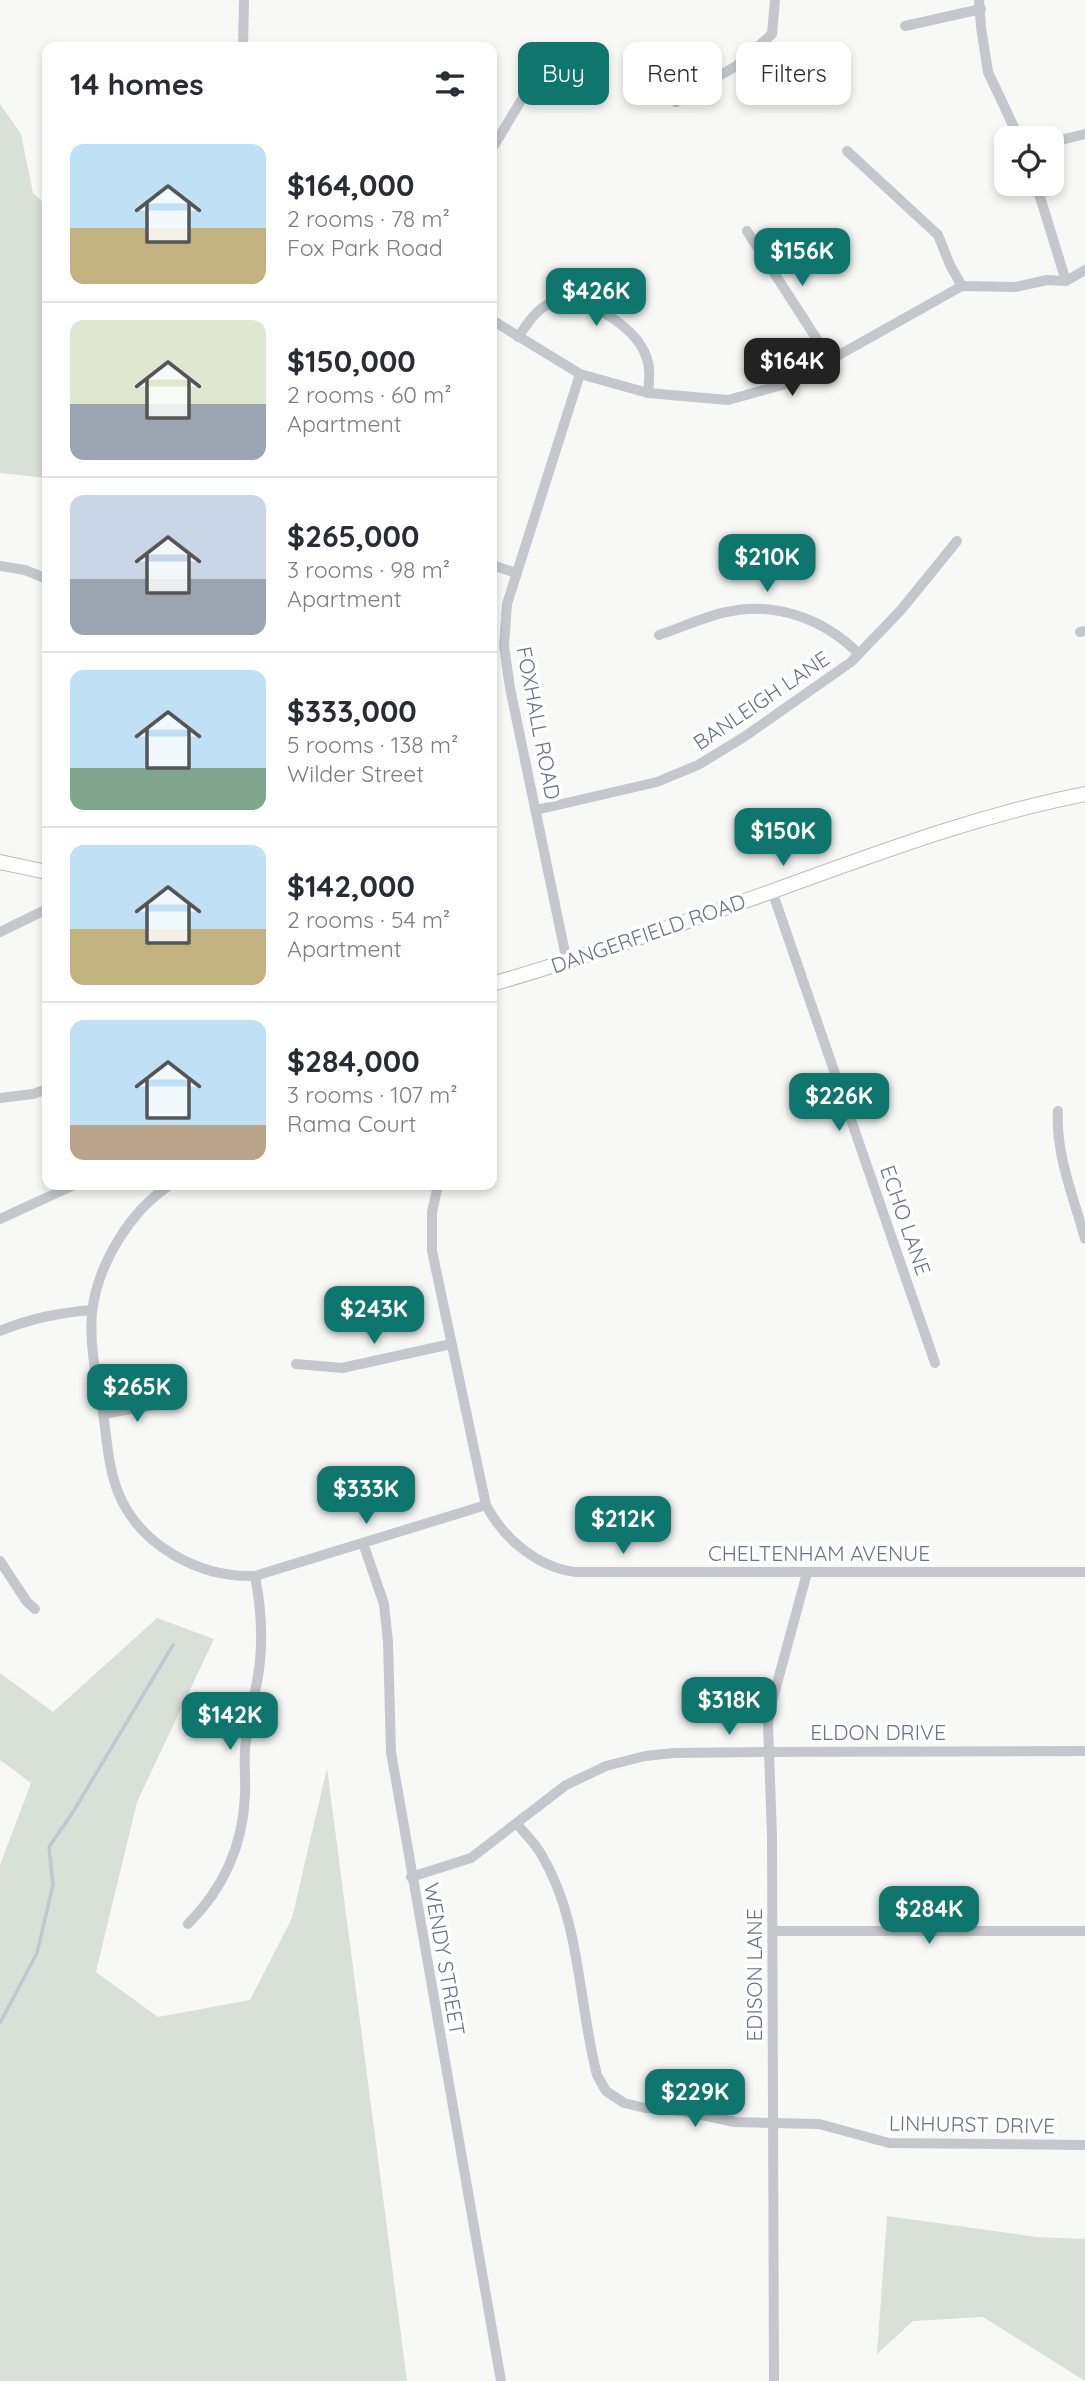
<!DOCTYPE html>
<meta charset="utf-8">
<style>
:root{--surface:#fff;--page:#f7f7f7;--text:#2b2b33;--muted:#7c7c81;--line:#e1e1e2;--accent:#0f766e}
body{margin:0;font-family:Quicksand,sans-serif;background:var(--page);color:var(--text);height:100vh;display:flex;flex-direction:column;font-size:26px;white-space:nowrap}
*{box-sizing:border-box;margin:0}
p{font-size:23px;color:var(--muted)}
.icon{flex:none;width:38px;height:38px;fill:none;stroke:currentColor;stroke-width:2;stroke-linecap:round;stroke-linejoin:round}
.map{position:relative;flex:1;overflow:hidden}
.details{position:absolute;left:42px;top:42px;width:455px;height:1148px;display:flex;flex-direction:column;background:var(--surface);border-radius:14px;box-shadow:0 4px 10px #0003}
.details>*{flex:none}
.guide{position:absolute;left:518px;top:42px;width:462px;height:63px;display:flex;gap:14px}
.fabs{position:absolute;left:994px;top:126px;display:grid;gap:14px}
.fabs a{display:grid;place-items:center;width:70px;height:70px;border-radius:14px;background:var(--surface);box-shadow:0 4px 10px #0003;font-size:35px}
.price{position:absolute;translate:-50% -60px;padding:0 16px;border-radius:14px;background:var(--accent);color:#fff;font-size:23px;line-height:46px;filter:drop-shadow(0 2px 4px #0008)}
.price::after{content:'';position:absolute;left:50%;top:42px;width:21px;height:16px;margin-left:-10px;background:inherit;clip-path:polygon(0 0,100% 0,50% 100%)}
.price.selected{background:#222;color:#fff}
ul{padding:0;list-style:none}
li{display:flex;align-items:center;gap:21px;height:175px;padding:0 28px}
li+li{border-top:2px solid var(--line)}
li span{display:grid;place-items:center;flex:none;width:196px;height:140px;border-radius:14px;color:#555}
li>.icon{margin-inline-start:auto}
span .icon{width:84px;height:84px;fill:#fffc;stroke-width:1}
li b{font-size:30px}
h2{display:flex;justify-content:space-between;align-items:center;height:84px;padding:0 28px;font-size:30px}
.pill{padding:0 24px;border-radius:14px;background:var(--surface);box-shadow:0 4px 10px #0003;font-size:24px;line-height:63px}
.pill.selected{background:var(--accent);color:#fff}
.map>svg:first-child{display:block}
.green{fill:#d9e0d8}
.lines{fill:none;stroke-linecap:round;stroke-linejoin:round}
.stream{stroke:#c1c7ce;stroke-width:3.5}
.secondary-casing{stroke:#babcc2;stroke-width:16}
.street{stroke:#c5c7cc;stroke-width:10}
.secondary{stroke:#fff;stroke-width:14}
.labels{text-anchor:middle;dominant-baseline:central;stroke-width:7;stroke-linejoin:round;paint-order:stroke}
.street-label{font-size:21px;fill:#697387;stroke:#fff}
</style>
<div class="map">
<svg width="1085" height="2381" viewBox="0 0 1085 2381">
<rect width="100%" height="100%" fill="#f8f9f7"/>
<g class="green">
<path d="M0 104 21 134 33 193 47 206V478L0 473Z"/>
<path d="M157 1618 214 1639 137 1802 96 1972 158 2017 250 2000 292 1918 327 1768 407 2381H0V1865L31 1783 0 1760V1673L53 1712Z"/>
<path d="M887 2216 1037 2237 1084 2239 1085 2236V2381L983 2317 913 2321 877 2354Z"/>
</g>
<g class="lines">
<path class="stream" d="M0 2023 37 1953 53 1885 49 1847 73 1812 173 1645"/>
<g class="secondary-casing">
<g id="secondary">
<path d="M0 862 47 872"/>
<path d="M492 984C585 957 678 925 770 892 873 855 977 815 1085 794"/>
</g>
</g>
<g class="street">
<path d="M979 0 981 27 988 72 1019 138"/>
<path d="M905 26 981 9"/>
<path d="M243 47 244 0"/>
<path d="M676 102 736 66 772 34 775 0"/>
<path d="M1052 142 1085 134"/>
<path d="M492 149 522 99"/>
<path d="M847 151 938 235 950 265 962 286"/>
<path d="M1036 184 1066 281"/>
<path d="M747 231 831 361"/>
<path d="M492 320 580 374 648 393 728 400 789 383 962 286 1015 287 1047 280 1066 281 1085 270"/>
<path d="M518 337C526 326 535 311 547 305 579 290 635 325 646 356 651 368 649 381 648 393"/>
<path d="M492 565 516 573"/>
<path d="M0 566 25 570 47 579"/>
<path d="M1080 632 1085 631"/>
<path d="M659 635C681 628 703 617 726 612 776 601 824 619 859 654"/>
<path d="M536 810 657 782 698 765 744 737 851 662 901 610 957 541"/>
<path d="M772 891 935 1363"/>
<path d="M0 932 47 909"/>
<path d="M567 962 510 688 504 646 507 604 580 374"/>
<path d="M0 1098 33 1094 47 1089"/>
<path d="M1058 1111C1055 1153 1074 1198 1085 1239"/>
<path d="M170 1185C130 1211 97 1265 92 1313 89 1346 97 1381 103 1413 107 1439 108 1467 118 1492 139 1545 199 1578 255 1576L486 1505"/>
<path d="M438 1185 432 1212V1251L486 1505C503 1538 538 1568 576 1572H1085"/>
<path d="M0 1219 74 1185"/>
<path d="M0 1331C31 1318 59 1313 92 1310"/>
<path d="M296 1364 342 1368 451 1344"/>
<path d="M103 1414 166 1403"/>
<path d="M363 1543 384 1604 388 1642 391 1752 501 2381"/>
<path d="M0 1561 27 1602 35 1609"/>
<path d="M517 1824C525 1834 535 1843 541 1854 581 1920 578 2002 597 2075L606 2091 624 2103 645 2108 683 2111 735 2122 819 2124 889 2143 1085 2145"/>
<path d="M411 1877 471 1858 566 1785 606 1766 645 1756 674 1753 769 1752 1085 1751"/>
<path d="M188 1924C224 1888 243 1845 245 1795 246 1777 243 1758 246 1741 248 1721 253 1702 257 1682 264 1646 262 1612 255 1576"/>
<path d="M773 1931H1085"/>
<path d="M774 2381 772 1836 768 1723 772 1702 807 1573"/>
</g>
<use href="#secondary" class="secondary"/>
</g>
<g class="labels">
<g class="street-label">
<text transform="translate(761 700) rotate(-34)">BANLEIGH LANE</text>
<text transform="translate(539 723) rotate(79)">FOXHALL ROAD</text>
<text transform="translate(648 933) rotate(-19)">DANGERFIELD ROAD</text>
<text transform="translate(906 1220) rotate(71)">ECHO LANE</text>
<text x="819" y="1553">CHELTENHAM AVENUE</text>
<text x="878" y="1732">ELDON DRIVE</text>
<text transform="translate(445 1959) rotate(80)">WENDY STREET</text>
<text transform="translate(754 1975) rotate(-90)">EDISON LANE</text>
<text transform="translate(972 2124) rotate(1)">LINHURST DRIVE</text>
</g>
</g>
</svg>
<div class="fabs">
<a><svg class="icon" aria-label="locate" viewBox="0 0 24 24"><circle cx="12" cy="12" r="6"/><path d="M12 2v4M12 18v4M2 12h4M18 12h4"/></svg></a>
</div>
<b class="price" style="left:802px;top:288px">$156K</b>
<b class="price" style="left:596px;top:328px">$426K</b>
<b class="price selected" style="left:792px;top:398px">$164K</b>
<b class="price" style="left:767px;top:594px">$210K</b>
<b class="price" style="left:783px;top:868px">$150K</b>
<b class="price" style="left:839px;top:1133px">$226K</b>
<b class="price" style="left:374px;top:1346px">$243K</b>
<b class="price" style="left:137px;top:1424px">$265K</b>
<b class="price" style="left:366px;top:1526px">$333K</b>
<b class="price" style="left:623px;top:1556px">$212K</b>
<b class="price" style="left:729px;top:1737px">$318K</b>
<b class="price" style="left:230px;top:1752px">$142K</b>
<b class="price" style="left:929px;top:1946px">$284K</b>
<b class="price" style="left:695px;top:2129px">$229K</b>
<div class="guide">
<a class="pill selected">Buy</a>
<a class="pill">Rent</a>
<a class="pill">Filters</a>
</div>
<section class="details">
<h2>14 homes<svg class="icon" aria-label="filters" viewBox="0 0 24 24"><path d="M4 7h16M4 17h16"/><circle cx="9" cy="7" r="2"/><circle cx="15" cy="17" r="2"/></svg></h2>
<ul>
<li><span style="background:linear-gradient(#bfe0f5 60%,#c2b280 0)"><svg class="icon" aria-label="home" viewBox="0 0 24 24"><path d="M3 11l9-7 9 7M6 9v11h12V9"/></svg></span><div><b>$164,000</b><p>2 rooms · 78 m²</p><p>Fox Park Road</p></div></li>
<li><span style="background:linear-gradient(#dfe7d0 60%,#9aa5b1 0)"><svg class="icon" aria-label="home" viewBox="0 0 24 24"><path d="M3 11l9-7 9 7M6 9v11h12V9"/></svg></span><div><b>$150,000</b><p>2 rooms · 60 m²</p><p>Apartment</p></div></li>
<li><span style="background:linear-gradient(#c9d6e8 60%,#9aa5b1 0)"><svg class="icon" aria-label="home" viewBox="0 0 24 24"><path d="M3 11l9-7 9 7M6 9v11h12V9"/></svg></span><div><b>$265,000</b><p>3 rooms · 98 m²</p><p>Apartment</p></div></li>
<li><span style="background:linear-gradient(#bfe0f5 70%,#7fa58c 0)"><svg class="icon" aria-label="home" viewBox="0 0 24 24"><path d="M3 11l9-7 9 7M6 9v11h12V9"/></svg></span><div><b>$333,000</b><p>5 rooms · 138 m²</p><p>Wilder Street</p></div></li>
<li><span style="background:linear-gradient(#bfe0f5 60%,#c2b280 0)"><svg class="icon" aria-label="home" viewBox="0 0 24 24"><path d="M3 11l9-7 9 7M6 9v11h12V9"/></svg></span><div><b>$142,000</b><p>2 rooms · 54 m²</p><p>Apartment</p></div></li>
<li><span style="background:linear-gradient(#bfe0f5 75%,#b9a48a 0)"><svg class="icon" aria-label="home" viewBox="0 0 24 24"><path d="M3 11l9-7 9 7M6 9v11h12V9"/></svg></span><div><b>$284,000</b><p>3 rooms · 107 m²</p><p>Rama Court</p></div></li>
</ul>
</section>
</div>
